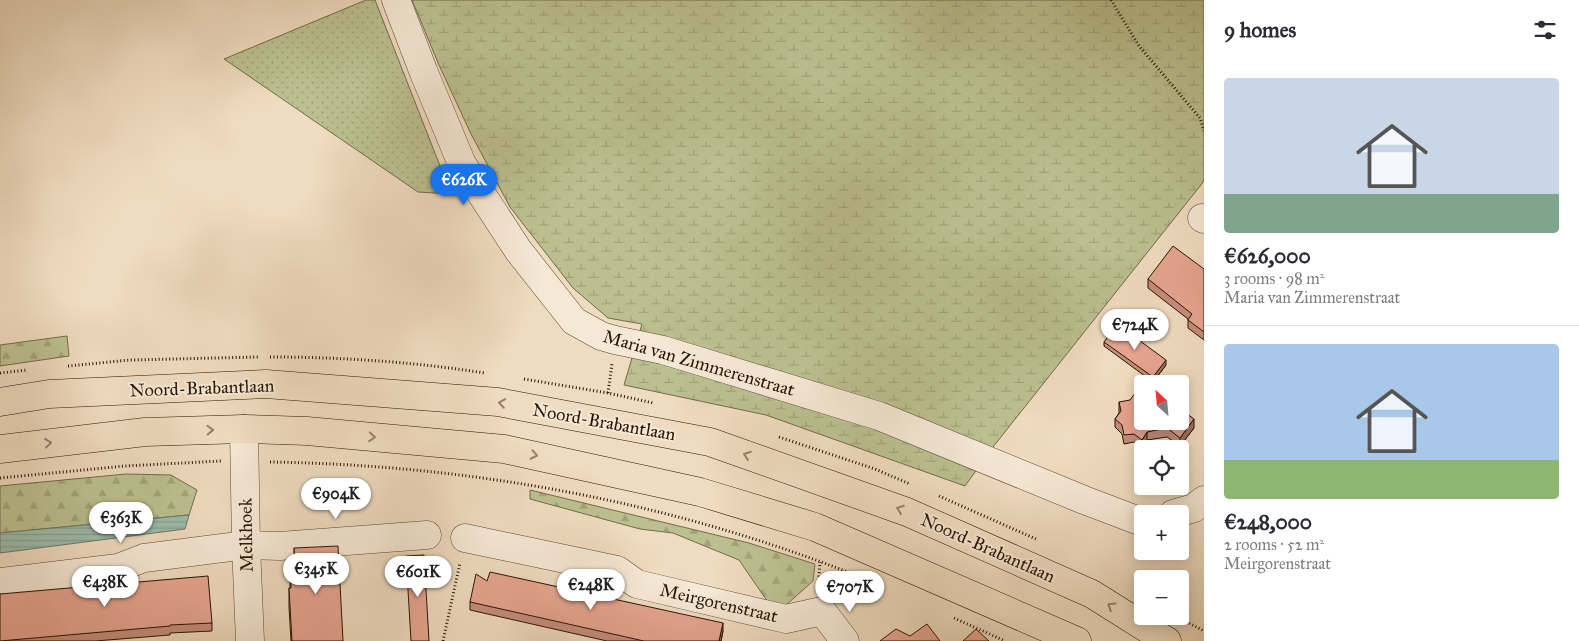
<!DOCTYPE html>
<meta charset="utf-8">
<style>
:root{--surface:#fff;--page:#f2f2f3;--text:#2b2b33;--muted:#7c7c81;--line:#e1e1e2;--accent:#1a73e8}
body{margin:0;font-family:"IM FELL Great Primer",serif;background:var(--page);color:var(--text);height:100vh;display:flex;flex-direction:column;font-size:19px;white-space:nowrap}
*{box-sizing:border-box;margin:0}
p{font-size:16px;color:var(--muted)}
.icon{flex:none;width:28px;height:28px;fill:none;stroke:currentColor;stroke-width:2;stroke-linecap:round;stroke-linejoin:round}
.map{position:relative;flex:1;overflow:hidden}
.side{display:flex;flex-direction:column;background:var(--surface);width:375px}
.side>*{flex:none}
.needle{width:32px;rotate:334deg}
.controls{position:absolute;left:1134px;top:375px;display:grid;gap:10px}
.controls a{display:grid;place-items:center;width:55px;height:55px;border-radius:5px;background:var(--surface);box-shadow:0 2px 12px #0003;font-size:25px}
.price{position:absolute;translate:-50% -42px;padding:0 11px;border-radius:18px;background:#fff;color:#222;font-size:16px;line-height:32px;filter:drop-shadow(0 1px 2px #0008)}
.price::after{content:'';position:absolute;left:50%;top:30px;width:15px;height:11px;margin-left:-8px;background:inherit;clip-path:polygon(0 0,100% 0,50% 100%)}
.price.on{background:var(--accent);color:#fff}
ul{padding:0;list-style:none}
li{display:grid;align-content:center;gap:10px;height:265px;padding:0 20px}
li+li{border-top:1px solid var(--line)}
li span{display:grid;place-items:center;height:155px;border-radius:5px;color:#555}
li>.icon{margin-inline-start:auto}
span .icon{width:90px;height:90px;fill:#fffc;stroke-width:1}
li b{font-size:21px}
h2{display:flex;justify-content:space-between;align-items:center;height:60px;padding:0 20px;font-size:21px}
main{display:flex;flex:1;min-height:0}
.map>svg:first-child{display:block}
.grass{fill:url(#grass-dots);stroke:#736a4a}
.forest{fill:url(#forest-firs);stroke:#736a4a}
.wetland{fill:url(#wetland-marsh);stroke:#736a4a}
.water{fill:url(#water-rules);stroke:#6f7968}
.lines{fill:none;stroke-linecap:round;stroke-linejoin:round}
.street-casing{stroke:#5c4633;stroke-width:29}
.primary-casing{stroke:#2b1404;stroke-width:29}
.path{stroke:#2b1404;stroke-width:3;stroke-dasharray:1 2.5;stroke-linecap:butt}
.street{stroke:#f5e8d5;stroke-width:28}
.primary{stroke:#efdbbf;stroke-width:28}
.wall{fill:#c58d7c;stroke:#2b1404}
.shaded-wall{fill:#a07365;stroke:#2b1404}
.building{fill:#e5a490;stroke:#2b1404}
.oneway{stroke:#97816b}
.labels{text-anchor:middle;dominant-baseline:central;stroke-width:4;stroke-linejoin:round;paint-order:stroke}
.street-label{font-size:18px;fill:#2b1404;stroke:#f5e8d5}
</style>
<main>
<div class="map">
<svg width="1204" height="641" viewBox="0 0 1204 641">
<defs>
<pattern id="grass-dots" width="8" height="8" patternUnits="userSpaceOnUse" patternTransform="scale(1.25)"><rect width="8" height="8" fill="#bbc090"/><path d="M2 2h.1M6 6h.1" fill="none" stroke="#a1a47b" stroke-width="1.8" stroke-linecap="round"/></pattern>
<pattern id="forest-firs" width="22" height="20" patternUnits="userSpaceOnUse" patternTransform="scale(1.25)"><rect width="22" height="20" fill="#bbc090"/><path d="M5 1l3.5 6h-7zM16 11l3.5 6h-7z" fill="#a1a47b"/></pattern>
<pattern id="wetland-marsh" width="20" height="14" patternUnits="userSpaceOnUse" patternTransform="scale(1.25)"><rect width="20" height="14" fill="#bbc090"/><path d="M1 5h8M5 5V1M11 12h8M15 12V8" fill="none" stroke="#a1a47b"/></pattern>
<pattern id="water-rules" width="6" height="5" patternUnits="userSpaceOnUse" patternTransform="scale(1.25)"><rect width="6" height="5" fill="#9cbcab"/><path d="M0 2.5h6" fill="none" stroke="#87a192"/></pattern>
</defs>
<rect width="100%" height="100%" fill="#efdbbf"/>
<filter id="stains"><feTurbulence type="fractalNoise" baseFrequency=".004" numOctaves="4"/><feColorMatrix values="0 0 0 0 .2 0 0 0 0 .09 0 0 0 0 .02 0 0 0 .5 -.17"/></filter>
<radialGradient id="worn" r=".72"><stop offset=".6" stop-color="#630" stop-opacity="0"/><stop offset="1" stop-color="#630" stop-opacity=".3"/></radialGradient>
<path class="grass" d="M366 0H375L451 194 418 192 224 59Z"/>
<g class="forest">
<path d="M67 336 69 356 0 366V345Z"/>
<path d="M126 474 171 475 197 490 189 515 0 533V486Z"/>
<path d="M530 490 749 543 815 564 813 581 776 614 739 560 673 533 640 529 530 499Z"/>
</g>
<path class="wetland" d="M412 0H1204V181L993 447 965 486 766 415 624 385 642 324 608 318 573 288 510 207 471 134 439 65Z"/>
<path class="water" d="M189 515 185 529 0 553V533Z"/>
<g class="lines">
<g class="street-casing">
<g id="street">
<path d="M396 0 424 73 462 164 518 250 574 321 601 336 615 340 663 350 879 416 1084 500 1142 522"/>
<path d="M1202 218 1204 219"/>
<path d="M244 429 246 545 250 641"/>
<path d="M1173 514 1194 508 1204 500"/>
<path d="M465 538 617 570 637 584 786 619 822 611 845 641"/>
<path d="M0 582 118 568 144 558 246 545 280 546 427 535"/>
</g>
</g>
<g class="primary-casing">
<g id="primary">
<path d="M0 402 49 394 266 384 498 402 710 442 907 512 1092 594 1167 641"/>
<path d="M0 449 145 432 244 429 307 431 504 449 700 492 815 527 1077 641"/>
</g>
</g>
<g class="path">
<path d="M1111 0 1139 46 1200 118 1204 131"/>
<path d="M270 357C342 357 414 362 485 373"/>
<path d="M68 366 130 360 259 357"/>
<path d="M0 373 27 370"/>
<path d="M524 379 608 393 653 403"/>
<path d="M608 393 612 364"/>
<path d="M779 437 875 469 910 484"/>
<path d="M270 462C479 465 689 505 882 586"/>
<path d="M0 478 125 466 221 461"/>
<path d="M939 496 1036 539"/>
<path d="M818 587 820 562"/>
<path d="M954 618 1005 641"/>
<path d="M1183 620 1204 631"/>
<path d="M443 641 460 563"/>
</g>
<use href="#street" class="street"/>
<use href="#primary" class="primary"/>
</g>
<g class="wall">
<path d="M1204 269V340L1188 328V319L1148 288V279Z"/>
<path d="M1104 342 1166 365 1153 382 1104 346Z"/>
<path d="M1119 402 1194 428 1180 446 1167 437 1147 440 1142 448 1134 442 1124 444 1122 434 1115 427V419L1119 413Z"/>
<path d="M294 548 343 641H291L289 607V588H290V560H294Z"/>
<path d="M487 581 723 631 721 641H607L470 610V602Z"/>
<path d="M0 594 212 623V631L170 633V635L95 641H0Z"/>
</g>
<g class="shaded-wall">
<path d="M1166 360V365L1153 382V377Z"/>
<path d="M1194 419V428L1180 446V438Z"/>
<path d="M1147 432V440L1142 448V440Z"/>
<path d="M723 623V631L721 641H719Z"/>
</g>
<g class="building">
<path d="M1173 246 1204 269V332L1188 320 1192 314 1148 279Z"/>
<path d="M1117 324 1166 360 1153 377 1104 342Z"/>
<path d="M1142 384V421H1180V409L1194 419 1180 438 1167 428 1147 432 1142 440 1134 434 1124 435 1122 425 1115 419 1121 411 1119 402 1130 400Z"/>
<path d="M338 546 343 641H292L289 588H291L290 560 295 559 294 548Z"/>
<path d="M424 555 429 641H411L406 556Z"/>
<path d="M490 572 723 623 719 641H644L470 602 476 574 487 581Z"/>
<path d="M208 576 212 623 170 625V626L0 641V594Z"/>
<path d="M927 624 940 641H880L896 629 910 636Z"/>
<path d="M976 629 989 641H963Z"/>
</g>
<defs><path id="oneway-chevron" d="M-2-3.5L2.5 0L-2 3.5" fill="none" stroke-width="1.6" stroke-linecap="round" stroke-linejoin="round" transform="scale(1.25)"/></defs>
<g class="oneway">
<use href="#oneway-chevron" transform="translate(502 403) rotate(-171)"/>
<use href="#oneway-chevron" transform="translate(210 430) rotate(-2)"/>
<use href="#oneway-chevron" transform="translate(372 437) rotate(5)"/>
<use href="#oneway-chevron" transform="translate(48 443) rotate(-6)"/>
<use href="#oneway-chevron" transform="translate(534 455) rotate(12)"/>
<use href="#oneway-chevron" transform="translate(747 455) rotate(-160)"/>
<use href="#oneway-chevron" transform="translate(900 509) rotate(-160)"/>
<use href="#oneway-chevron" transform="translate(1111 606) rotate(-148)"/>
</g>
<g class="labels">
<g class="street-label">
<text transform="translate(699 363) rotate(16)">Maria van Zimmerenstraat</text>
<text transform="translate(202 388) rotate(-2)">Noord-Brabantlaan</text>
<text transform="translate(604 422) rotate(10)">Noord-Brabantlaan</text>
<text transform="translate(246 535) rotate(-91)">Melkhoek</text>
<text transform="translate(988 548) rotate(24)">Noord-Brabantlaan</text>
<text transform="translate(719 603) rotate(13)">Meirgorenstraat</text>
</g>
</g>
<rect width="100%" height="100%" filter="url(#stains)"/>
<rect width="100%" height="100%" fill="url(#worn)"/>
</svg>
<div class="controls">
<a><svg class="needle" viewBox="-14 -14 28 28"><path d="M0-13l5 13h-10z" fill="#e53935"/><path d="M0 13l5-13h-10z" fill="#7c7c81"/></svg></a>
<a><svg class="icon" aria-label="locate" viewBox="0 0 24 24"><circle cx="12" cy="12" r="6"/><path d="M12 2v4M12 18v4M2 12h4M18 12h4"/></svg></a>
<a>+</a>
<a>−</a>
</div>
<b class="price on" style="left:464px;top:206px">€626K</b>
<b class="price" style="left:1135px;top:351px">€724K</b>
<b class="price" style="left:336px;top:520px">€904K</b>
<b class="price" style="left:121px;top:544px">€363K</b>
<b class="price" style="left:316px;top:595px">€345K</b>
<b class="price" style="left:418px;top:598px">€601K</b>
<b class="price" style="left:105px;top:608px">€438K</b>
<b class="price" style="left:591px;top:611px">€248K</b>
<b class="price" style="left:850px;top:613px">€707K</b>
</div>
<section class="side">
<h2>9 homes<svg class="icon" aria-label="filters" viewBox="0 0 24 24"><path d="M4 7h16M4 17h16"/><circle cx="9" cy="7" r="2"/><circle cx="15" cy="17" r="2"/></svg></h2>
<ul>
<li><span style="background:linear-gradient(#c9d6e8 75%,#7fa58c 0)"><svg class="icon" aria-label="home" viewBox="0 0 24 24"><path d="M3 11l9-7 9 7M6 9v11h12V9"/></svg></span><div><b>€626,000</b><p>3 rooms · 98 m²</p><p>Maria van Zimmerenstraat</p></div></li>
<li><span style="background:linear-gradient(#a9c7e8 75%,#8fb573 0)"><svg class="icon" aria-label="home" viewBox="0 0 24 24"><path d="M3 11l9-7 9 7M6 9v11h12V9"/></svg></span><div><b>€248,000</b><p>2 rooms · 52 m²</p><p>Meirgorenstraat</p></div></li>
</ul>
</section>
</main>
